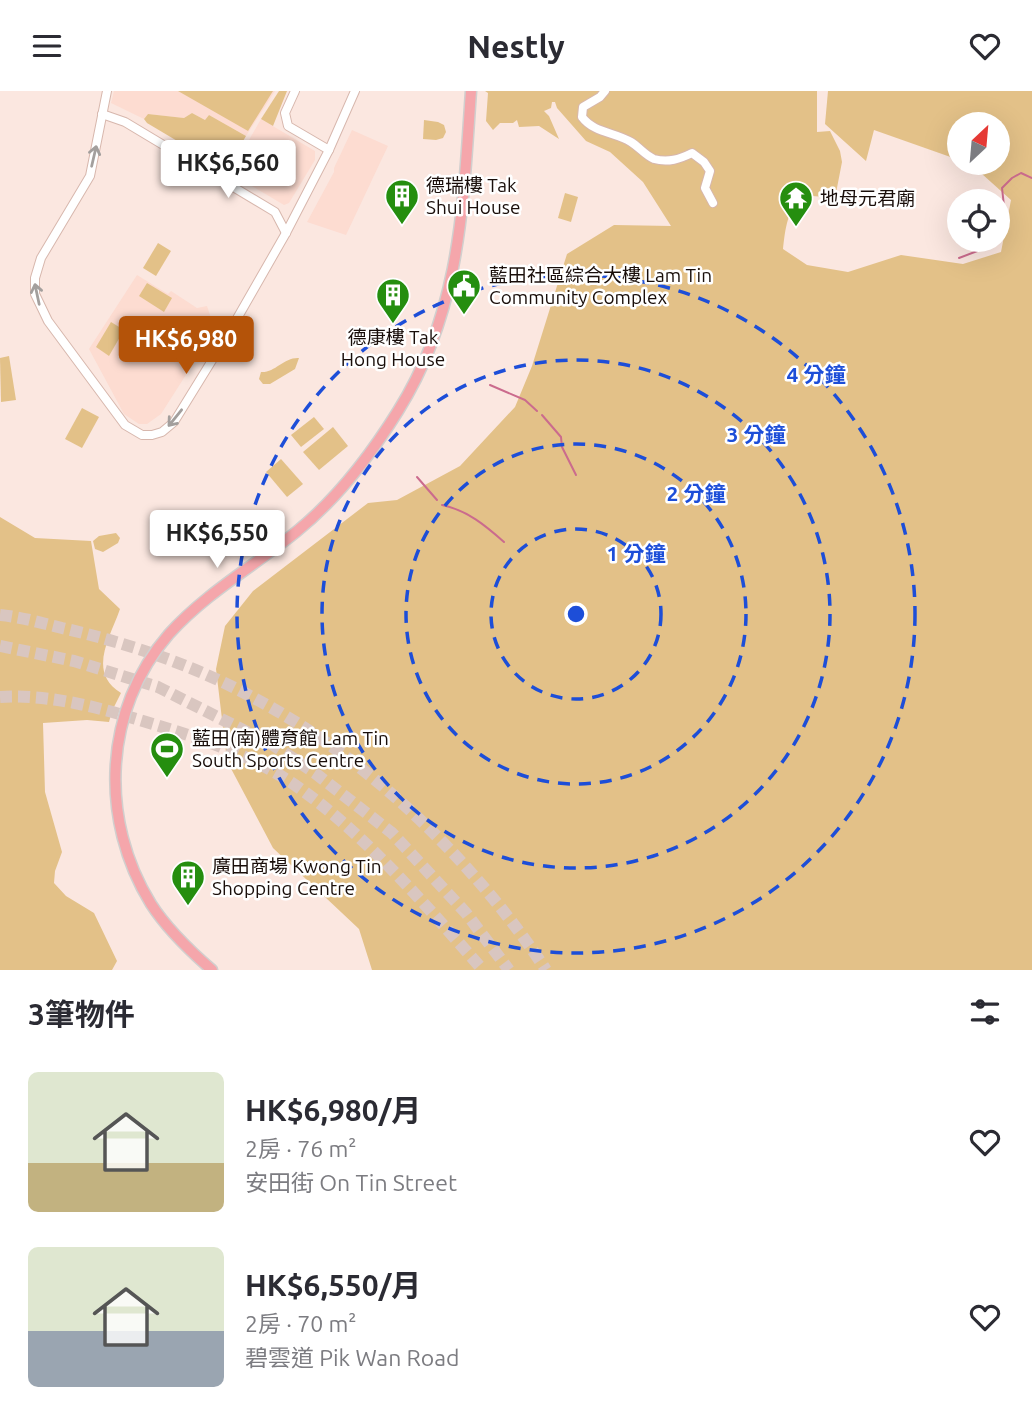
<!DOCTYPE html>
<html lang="zh-TW">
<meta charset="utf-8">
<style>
:root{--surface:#fff;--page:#f2f2f3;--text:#2b2b33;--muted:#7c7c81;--accent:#b45309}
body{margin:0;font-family:Ubuntu,"Noto Sans TC",sans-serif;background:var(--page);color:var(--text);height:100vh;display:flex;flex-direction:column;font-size:26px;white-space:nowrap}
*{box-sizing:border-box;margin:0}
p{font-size:23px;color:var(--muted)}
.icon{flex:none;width:38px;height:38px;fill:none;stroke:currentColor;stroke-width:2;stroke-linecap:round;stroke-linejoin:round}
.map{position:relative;height:879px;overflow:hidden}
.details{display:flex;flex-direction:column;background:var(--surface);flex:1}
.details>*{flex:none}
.needle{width:46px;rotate:26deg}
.fabs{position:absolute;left:947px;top:21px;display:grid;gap:14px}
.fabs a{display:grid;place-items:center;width:63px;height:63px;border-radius:50%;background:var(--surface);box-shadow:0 7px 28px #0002;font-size:35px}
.price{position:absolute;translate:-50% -60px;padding:0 16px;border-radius:7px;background:#fff;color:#222;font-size:23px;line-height:46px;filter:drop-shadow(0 2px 4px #0008)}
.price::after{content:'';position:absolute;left:50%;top:42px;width:21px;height:16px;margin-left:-10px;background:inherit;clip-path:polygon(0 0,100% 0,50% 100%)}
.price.active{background:var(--accent);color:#fff}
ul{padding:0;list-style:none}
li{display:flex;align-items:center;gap:21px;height:175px;padding:0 28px}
li span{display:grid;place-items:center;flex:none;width:196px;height:140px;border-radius:10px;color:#555}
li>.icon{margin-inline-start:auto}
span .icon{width:84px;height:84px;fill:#fffc;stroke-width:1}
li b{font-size:30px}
h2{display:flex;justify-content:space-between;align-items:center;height:84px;padding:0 28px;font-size:30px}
header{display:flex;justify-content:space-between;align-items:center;height:91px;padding:0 28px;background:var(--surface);font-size:32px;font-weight:700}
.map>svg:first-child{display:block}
.built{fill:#fddcd1}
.green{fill:#e3c188}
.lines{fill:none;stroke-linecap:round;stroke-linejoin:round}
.stream{stroke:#cb6b8d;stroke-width:2}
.highway-tunnel{stroke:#d9c6c0;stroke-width:12;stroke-dasharray:12 6;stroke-linecap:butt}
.minor-casing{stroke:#d7b7ad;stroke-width:10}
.major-casing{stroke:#d1cfce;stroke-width:13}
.minor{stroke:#fff;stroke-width:8}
.major{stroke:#f5a6ab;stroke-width:10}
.oneway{stroke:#a39f9d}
.ring{fill:none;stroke:#1d4ed8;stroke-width:3.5;stroke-dasharray:12 9}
.labels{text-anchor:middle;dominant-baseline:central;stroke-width:5;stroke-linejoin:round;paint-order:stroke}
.poi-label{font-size:19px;fill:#190e0a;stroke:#fff;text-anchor:start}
.centre{fill:#1d4ed8;stroke:#fff;stroke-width:3.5}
.ring-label{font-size:21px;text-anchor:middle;font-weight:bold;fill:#1d4ed8;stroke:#fff;stroke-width:5;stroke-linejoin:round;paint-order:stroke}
</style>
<header><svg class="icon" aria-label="menu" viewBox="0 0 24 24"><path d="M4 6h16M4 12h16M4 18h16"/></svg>Nestly<svg class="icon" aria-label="heart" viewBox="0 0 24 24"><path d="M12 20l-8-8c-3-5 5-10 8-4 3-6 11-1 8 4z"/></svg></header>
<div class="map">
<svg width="1032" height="879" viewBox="0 0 1032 879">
<rect width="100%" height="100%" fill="#fbe7e0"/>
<g class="built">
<path d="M114 0H275L246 45 209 24 205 29 192 22 184 27 148 23 144 28 111 12Z"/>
<path d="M261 28 315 60V69L289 112 284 114 230 82Z"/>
<path d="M352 39 388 55 346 144 307 131 334 81V77Z"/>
<path d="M137 184 168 203 171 200 197 217 207 215 211 227 219 232 161 323 147 333H139L124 323 89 258Z"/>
</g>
<g class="green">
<path d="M178 0H273L248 40Z"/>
<path d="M279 0H287L273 35 261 28Z"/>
<path d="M485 0H817V41L830 40 840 60 842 71 836 102V111H825L824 106C819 106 812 104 806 106 787 113 785 141 783 158L807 174 848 181 901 164 963 173 1001 161 1011 109 972 74 965 72H998V33H959V69L874 39 866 70 825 33 828 0H1032V879H372L359 838 273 757 227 670 216 578 225 535 253 500 368 412 397 409 460 375 515 316 532 275 567 163 614 134 671 135 643 91 610 61 586 50 557 17 555 11H552L551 17 544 20 549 25 559 48 539 35 519 36 517 29 513 32H500L493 39 486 30 488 2Z"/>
<path d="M192 22 205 29 209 24 246 45 226 79 147 32 144 28 148 23 184 27Z"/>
<path d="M424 29 438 31 444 34 446 41 443 47 436 49 423 48Z"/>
<path d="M265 53 292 68 284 82 257 66Z"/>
<path d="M565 102 578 106 571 131 558 127Z"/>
<path d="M158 152 171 160 156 185 143 177Z"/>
<path d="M147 192 172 207 164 221 139 205Z"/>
<path d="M111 231 124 239 109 265 96 256Z"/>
<path d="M9 265 16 309 1 311 0 267Z"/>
<path d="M299 267 295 278 270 293H263L259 288 261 281C275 282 284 266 299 267Z"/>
<path d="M82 317 99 326 82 357 65 348Z"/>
<path d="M314 326 324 338 301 356 291 344Z"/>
<path d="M333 336 348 355 319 379 303 361Z"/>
<path d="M281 368 303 393 287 406 266 381Z"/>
<path d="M0 426 35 447 91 450 99 498 120 518C110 547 87 581 121 602L112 620 109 631 87 629 43 632 45 701 62 761 55 780 54 792 66 805 94 822 117 870 112 879H0Z"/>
<path d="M116 442 120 447 118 452 103 461 95 458 93 450 99 445Z"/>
</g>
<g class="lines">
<g class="stream">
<path d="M998 132 1005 124 1002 97 1012 87 1021 82 1032 87"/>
<path d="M959 167 980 159 984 149"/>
<path d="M490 294 525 309 537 320"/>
<path d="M542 324 561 346 562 356 576 384"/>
<path d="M417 386 437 409"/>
<path d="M442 414C467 419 486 435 504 451"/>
</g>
<g class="highway-tunnel">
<path d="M0 524C21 526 42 532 62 537 128 552 193 574 252 606 367 666 475 771 546 879"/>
<path d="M0 555 74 570 158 596 273 654 315 682 392 742 466 822 509 879"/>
<path d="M0 606C45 603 94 615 136 628 194 645 253 663 302 699 371 749 427 816 483 879"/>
</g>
<g class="minor-casing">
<g id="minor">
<path d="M107 0 90 85 41 167 35 187V203L48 230 125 334 142 344H152L162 341 174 331 227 245 286 142 329 59 355 0"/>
<path d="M295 0 285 22 288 35 329 59"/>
<path d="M605 0 600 6 583 16 582 26C594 42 615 41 631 51 639 56 646 65 654 68 668 72 680 68 692 62L704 71 710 80 705 97 713 112"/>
<path d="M102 23 125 31 275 121 286 142"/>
</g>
</g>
<g class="major-casing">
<path id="major" d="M212 879C190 860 167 838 151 813 99 729 103 619 169 543 206 502 254 475 296 441 337 408 370 365 398 320 461 220 463 114 471 0"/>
</g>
<use href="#minor" class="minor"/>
<use href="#major" class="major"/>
</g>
<defs><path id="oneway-shaft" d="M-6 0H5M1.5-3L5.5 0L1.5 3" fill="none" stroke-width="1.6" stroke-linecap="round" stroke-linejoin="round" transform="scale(1.75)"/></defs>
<g class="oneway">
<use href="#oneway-shaft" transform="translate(94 65) rotate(-77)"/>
<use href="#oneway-shaft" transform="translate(37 203) rotate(-102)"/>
<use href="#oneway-shaft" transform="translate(175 327) rotate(129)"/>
</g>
<g class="ring">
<circle cx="576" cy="523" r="85"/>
<circle cx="576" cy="523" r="170"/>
<circle cx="576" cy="523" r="254"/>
<circle cx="576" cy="523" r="339"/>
</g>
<defs>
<g id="building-pin" transform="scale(1.75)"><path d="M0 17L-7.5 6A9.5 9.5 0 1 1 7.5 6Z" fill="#258e0f" stroke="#fff"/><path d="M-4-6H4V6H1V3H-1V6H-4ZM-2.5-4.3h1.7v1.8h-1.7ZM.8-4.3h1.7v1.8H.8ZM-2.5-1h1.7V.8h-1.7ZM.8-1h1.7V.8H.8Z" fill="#fff"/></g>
<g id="temple-pin" transform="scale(1.75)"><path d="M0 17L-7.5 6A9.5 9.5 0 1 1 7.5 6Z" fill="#258e0f" stroke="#fff"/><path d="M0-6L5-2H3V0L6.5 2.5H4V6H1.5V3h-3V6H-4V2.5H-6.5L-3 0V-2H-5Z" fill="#fff"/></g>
<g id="civic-pin" transform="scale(1.75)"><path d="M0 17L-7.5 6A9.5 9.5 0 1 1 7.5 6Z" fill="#258e0f" stroke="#fff"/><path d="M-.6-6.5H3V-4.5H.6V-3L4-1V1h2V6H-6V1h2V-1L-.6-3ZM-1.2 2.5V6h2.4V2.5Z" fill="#fff"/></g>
<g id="stadium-pin" transform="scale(1.75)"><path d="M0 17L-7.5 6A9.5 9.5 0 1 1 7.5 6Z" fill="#258e0f" stroke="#fff"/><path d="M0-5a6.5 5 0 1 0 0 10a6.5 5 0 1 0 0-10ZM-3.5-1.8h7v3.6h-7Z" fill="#fff"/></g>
</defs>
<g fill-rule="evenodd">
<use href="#building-pin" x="402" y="105"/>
<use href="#temple-pin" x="796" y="107"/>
<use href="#civic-pin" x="464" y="195"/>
<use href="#building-pin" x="393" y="204"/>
<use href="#stadium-pin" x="167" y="658"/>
<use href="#building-pin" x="188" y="786"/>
</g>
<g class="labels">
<g class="poi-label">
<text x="426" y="94">德瑞樓 Tak<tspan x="426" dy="22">Shui House</tspan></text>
<text x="820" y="107">地母元君廟</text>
<text x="489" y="184">藍田社區綜合大樓 Lam Tin<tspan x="489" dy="22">Community Complex</tspan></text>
<text x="393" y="246" text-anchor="middle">德康樓 Tak<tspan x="393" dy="22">Hong House</tspan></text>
<text x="192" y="647">藍田(南)體育館 Lam Tin<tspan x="192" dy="22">South Sports Centre</tspan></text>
<text x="212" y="775">廣田商場 Kwong Tin<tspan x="212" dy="22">Shopping Centre</tspan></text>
</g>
</g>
<circle cx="576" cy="523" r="10" class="centre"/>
<g class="ring-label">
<text x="816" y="291">4 分鐘</text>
<text x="756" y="351">3 分鐘</text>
<text x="696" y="410">2 分鐘</text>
<text x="636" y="470">1 分鐘</text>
</g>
</svg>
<div class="fabs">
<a><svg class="needle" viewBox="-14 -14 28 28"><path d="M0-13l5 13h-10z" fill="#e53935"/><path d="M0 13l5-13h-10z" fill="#7c7c81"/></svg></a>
<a><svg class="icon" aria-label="locate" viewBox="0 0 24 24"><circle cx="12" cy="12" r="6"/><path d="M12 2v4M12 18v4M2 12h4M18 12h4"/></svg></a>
</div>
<b class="price" style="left:228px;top:109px">HK$6,560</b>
<b class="price active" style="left:186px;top:285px">HK$6,980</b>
<b class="price" style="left:217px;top:479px">HK$6,550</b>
</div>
<section class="details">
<h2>3筆物件<svg class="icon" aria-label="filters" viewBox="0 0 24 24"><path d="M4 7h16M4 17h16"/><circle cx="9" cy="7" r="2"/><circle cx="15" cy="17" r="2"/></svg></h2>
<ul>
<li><span style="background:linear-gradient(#dfe7d0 65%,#c2b280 0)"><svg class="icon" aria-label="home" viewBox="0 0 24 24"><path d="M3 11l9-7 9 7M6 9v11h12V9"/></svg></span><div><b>HK$6,980/月</b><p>2房 · 76 m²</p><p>安田街 On Tin Street</p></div><svg class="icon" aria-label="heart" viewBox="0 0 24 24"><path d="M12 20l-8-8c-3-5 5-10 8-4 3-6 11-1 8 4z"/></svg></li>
<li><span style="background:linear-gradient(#dfe7d0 60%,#9aa5b1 0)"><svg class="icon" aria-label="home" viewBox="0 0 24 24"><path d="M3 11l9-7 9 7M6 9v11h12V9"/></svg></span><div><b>HK$6,550/月</b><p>2房 · 70 m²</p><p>碧雲道 Pik Wan Road</p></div><svg class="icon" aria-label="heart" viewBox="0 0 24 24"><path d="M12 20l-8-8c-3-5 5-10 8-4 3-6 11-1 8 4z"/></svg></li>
</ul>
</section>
